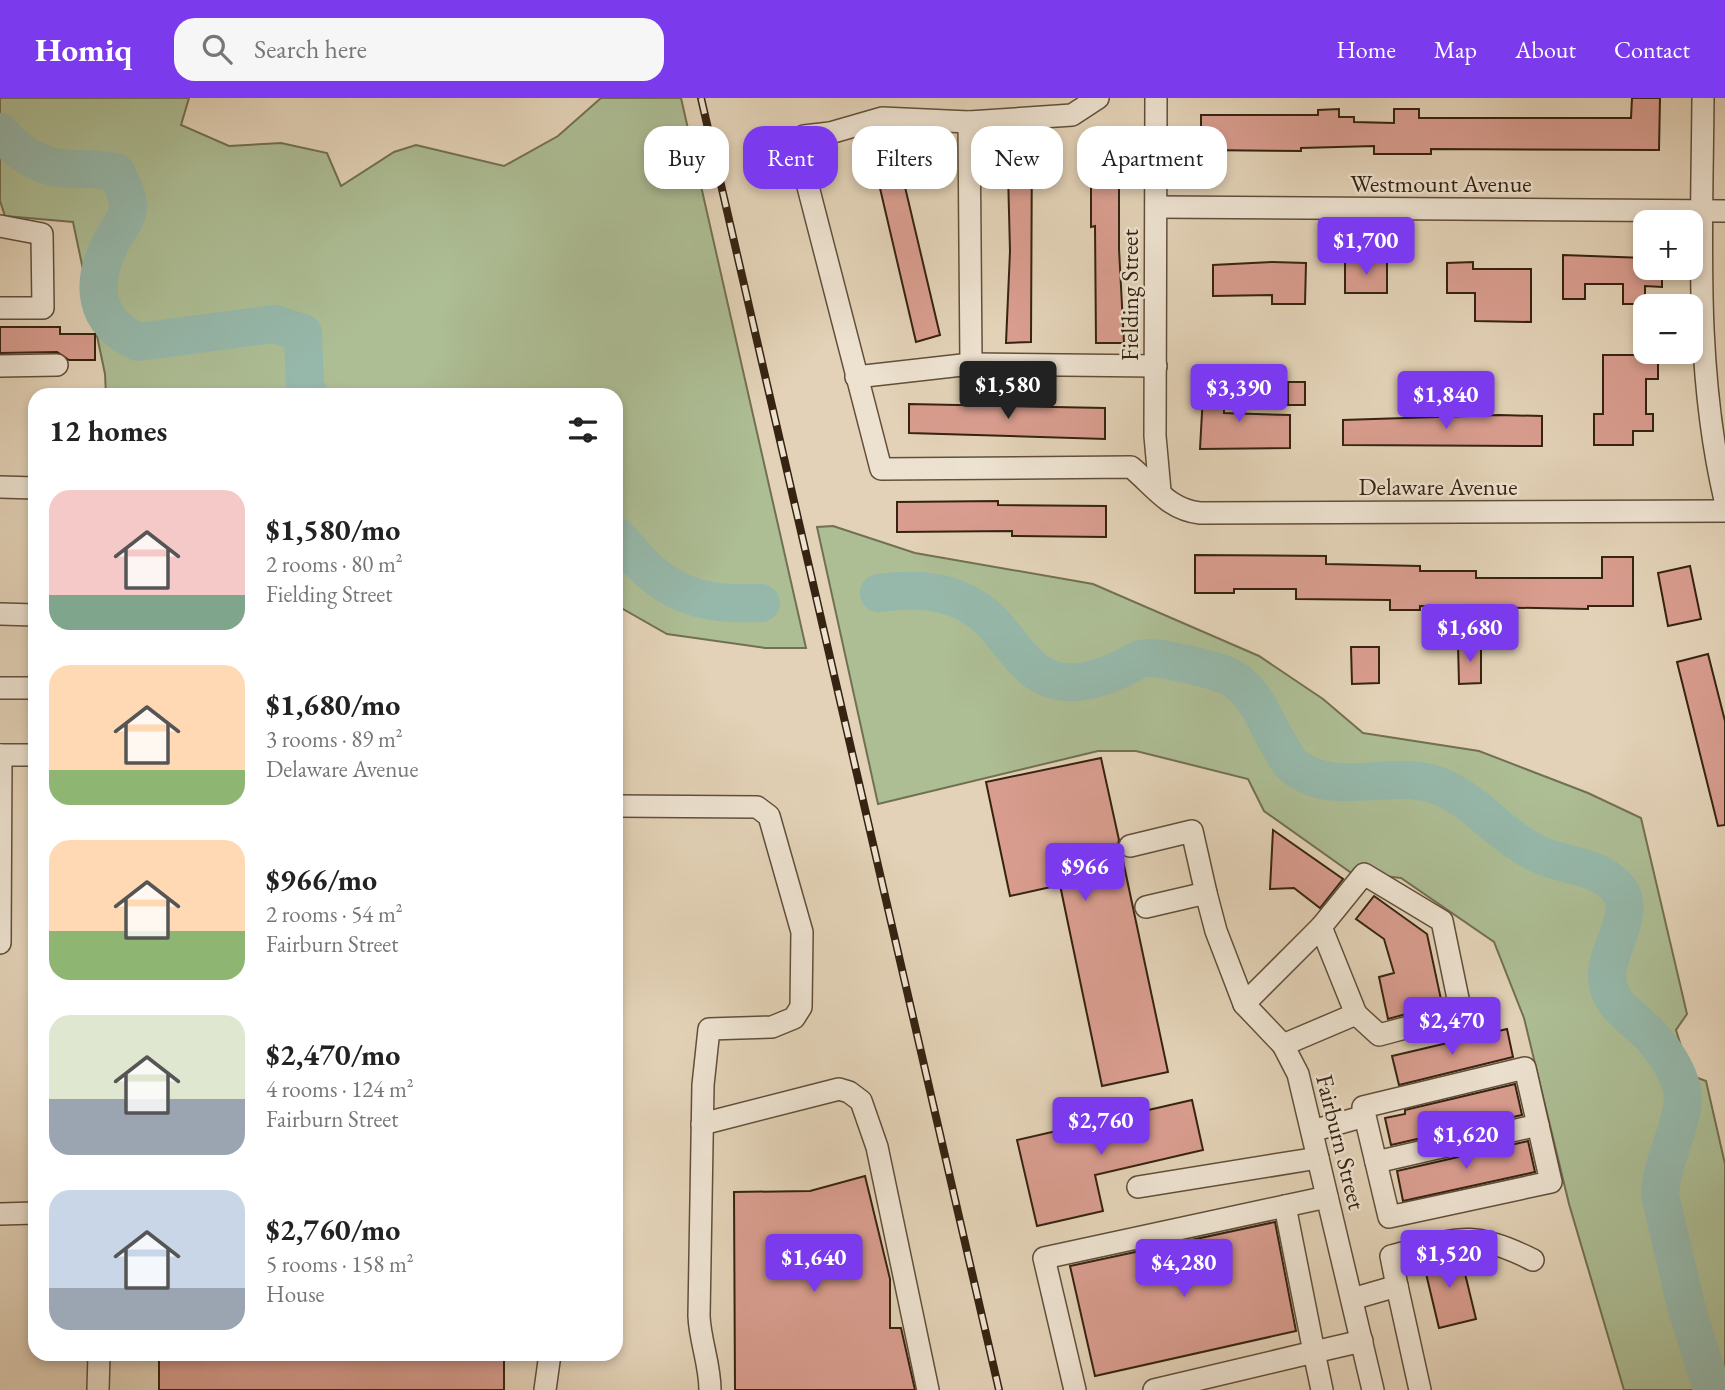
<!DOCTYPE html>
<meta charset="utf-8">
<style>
:root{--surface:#fff;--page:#f6f6f6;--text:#222;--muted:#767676;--accent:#7c3aed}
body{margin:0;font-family:"EB Garamond",serif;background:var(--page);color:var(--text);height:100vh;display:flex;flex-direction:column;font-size:26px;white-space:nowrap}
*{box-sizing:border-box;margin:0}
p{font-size:23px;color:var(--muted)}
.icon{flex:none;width:38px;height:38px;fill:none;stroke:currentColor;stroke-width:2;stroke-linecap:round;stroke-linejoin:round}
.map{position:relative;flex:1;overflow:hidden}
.sheet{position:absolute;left:28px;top:290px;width:595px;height:973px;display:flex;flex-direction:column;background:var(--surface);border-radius:21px;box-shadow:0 4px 10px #0003}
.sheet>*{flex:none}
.hud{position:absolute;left:644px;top:28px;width:665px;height:63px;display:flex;gap:14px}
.buttons{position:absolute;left:1633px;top:112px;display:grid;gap:14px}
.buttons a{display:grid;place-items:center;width:70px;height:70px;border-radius:14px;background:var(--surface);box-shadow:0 4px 10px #0003;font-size:35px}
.price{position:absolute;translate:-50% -60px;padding:0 16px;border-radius:7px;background:var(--accent);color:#fff;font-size:23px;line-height:46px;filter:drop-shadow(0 2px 4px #0008)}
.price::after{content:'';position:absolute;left:50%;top:42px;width:21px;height:16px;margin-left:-10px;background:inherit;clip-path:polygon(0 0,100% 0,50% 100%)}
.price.active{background:#222;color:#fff}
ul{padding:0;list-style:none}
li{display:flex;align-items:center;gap:21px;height:175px;padding:0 21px}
li span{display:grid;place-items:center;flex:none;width:196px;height:140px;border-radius:21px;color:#555}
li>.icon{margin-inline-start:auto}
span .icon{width:84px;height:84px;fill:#fffc;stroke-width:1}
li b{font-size:30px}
h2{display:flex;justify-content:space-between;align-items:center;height:84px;padding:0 21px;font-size:30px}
.chip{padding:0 24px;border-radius:21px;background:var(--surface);box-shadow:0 4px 10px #0003;font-size:24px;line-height:63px}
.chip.active{background:var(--accent);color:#fff}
header{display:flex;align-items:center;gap:42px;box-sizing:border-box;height:98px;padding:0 35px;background:var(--accent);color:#fff}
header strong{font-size:33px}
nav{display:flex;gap:38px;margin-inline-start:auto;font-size:24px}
.search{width:490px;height:63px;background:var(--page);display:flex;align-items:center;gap:18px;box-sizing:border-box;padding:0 24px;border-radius:21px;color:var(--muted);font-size:26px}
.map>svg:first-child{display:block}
.green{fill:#adbd94;stroke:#727052;stroke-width:2}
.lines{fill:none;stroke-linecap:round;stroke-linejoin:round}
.river{stroke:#96b8aa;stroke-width:38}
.building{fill:#d99d8f;stroke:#362311;stroke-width:2}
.minor-casing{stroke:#614f3a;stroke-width:24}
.minor{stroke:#ede2d0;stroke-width:21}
.rail-casing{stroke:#362311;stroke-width:8}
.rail{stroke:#ede2d0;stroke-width:5;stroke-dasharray:16;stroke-linecap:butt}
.labels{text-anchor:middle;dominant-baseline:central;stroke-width:5;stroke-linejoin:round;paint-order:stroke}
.street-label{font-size:24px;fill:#362311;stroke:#ede2d0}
</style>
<header>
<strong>Homiq</strong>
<div class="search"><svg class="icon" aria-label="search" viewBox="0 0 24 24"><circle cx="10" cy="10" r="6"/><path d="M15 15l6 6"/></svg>Search here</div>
<nav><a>Home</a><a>Map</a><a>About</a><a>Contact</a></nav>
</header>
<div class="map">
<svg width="1725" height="1292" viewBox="0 0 1725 1292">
<rect width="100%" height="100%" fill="#e3d2b7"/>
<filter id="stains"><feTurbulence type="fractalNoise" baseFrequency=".00286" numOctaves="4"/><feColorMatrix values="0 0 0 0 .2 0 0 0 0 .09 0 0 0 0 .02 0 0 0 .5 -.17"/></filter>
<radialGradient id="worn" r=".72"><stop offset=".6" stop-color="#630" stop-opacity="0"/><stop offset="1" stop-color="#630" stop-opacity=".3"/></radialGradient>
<g class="green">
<path d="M0 0H189L181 27 229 48 281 45 327 55 341 88 394 54 416 47 504 68 558 38 601 0H681L806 550H765L667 536 616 507V298L106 297 105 276 73 124 5 118 0 103Z"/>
<path d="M833 428 915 455 1093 486 1259 558 1323 601 1363 635 1479 653 1588 695 1641 720 1687 916 1676 932 1690 977 1706 983 1725 1066V1292H1624L1569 1106 1524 920 1494 844 1401 780 1350 774 1264 713 1248 681 1136 653H1098L878 706 817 429Z"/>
</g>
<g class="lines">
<g class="river">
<path d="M0 34C18 55 44 72 72 71 89 71 99 70 116 74 121 85 129 98 128 110 127 122 116 134 111 144 90 186 93 223 138 244L274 226 303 235 305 288 310 298"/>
<path d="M616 438C627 448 635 460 646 470 681 503 716 507 761 505"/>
<path d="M879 495C929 488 971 495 1003 537 1017 554 1029 573 1051 581 1076 590 1105 579 1127 568 1133 565 1142 559 1149 560 1163 560 1206 570 1220 575 1255 586 1264 623 1282 652 1285 656 1288 663 1292 667 1333 701 1387 672 1433 686 1474 699 1499 738 1538 756 1562 768 1596 767 1616 788 1640 813 1605 853 1607 879 1608 905 1627 915 1644 931 1659 945 1678 971 1682 992 1688 1019 1660 1064 1660 1097L1686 1208 1712 1292"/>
</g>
</g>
<g class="building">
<path d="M1632 0H1660L1659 52 1431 51V56H1374V48L1301 50V53L1201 52V17H1318V12L1339 11V19H1354V24L1394 25V11H1419V20H1631Z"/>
<path d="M1032 33 1031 244 1006 245 1010 153 1007 35Z"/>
<path d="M1119 33V151L1124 245H1096L1095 128 1091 129V35Z"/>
<path d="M892 34 940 237 916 244 868 39Z"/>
<path d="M1563 157 1645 160V170H1662V189L1645 188V206H1623V186H1585V201H1563Z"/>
<path d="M1387 163V195H1345V164Z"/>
<path d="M1272 164 1306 165 1305 206H1272V197L1213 198V167Z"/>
<path d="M1473 164V171H1531V224L1475 223V195H1447V165Z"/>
<path d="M0 229H60V236H95V262H69L57 254 0 255Z"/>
<path d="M1603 257H1658V281H1646V316H1653V333H1633V347H1594V316H1603Z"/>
<path d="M1204 278H1224V315L1290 317V350L1200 351Z"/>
<rect x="1288" y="284" width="17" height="23"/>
<path d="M909 306 1105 310V341L909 335Z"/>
<path d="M1499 317 1542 318V348L1343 347V322Z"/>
<path d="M998 403V407L1106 408V439L1012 438V433L897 434V404Z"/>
<path d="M1195 457 1326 458V466L1420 468V473H1476V480H1602V459H1633V508H1588V511L1420 508V512H1390V502L1296 501V491H1234V495H1195Z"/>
<path d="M1690 468 1701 521 1668 528 1658 475Z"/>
<path d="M1458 546H1481V585L1459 586Z"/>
<path d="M1351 549H1379V585L1352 586Z"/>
<path d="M1708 556 1725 623V727L1718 728 1677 564Z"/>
<path d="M1101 660 1119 742 1117 750 1122 758 1168 974 1102 988 1060 787 1010 798 986 684Z"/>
<path d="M1273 732 1343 781 1320 810 1294 790 1270 791Z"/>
<path d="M1374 798 1427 836 1442 906 1388 921 1379 879 1394 875 1384 841 1356 821Z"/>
<path d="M1507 931 1513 959 1399 987 1392 958Z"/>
<path d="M1515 986 1522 1017 1391 1047 1385 1020 1405 1016V1012Z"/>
<path d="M1192 1002 1203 1052 1095 1077 1103 1113 1037 1128 1017 1042Z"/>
<path d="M1528 1043 1535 1074 1403 1103 1397 1073Z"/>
<path d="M865 1078 890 1181V1230H901L915 1292H735L734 1094 810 1093Z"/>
<path d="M1275 1124 1296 1233 1095 1278 1070 1168Z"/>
<path d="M1460 1155 1476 1221 1439 1230 1423 1163Z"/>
<rect x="159" y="1256" width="345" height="36"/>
</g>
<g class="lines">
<g class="minor-casing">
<g id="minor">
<path d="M1098 0 1072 17 969 24 882 20 830 35 804 38 798 50 881 371 1131 369C1155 389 1169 412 1200 415L1725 413"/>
<path d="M1156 0 1155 338 1160 393"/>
<path d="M1703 0C1702 135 1694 270 1725 402"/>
<path d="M969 24 971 266"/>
<path d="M1156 109 1725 113"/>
<path d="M0 128 42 136 43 210H0"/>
<path d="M0 268 57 267"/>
<path d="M856 279 971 266 1156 268"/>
<path d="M0 389 35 390"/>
<path d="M0 516 35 517"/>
<path d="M0 590H35"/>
<path d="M0 657H35"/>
<path d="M616 708 757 709 769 718 802 834 801 909 794 920 772 929 709 931 703 987 699 1218C700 1243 710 1266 710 1292"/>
<path d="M1130 748 1192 733 1206 795"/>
<path d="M1146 809 1206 795 1216 833 1244 906 1283 947 1298 976 1373 1292"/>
<path d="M1321 829 1364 776 1442 823 1461 915 1379 937 1356 916"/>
<path d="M0 845 1 657"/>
<path d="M1244 906 1321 829 1356 916 1283 947"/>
<path d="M702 1026 839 991 849 994 861 1003 877 1049 928 1292"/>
<path d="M1312 1033 1365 1018 1389 1119 1551 1084 1525 970 1363 1009 1365 1018"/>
<path d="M1376 1064 1538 1027"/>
<path d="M1138 1089 1318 1060"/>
<path d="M1285 1108 1314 1254 1362 1243"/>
<path d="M0 1116 35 1115"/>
<path d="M1397 1188 1391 1158C1456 1141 1469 1130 1533 1162"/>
<path d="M1352 1201 1397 1188 1420 1292"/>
<path d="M98 1292 99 1256"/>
<path d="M545 1292 550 1256"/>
<path d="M1075 1292 1044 1160 1327 1099"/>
<path d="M1154 1292 1314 1254 1322 1292"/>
</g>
</g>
<use href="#minor" class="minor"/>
<g class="rail-casing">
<path id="rail" d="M701 0 999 1292"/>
</g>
<use href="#rail" class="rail"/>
</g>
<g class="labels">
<g class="street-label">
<text x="1441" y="85">Westmount Avenue</text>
<text transform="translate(1129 197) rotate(-90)">Fielding Street</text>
<text x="1438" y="388">Delaware Avenue</text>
<text transform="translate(1341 1044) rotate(76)">Fairburn Street</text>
</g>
</g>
<rect width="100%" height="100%" filter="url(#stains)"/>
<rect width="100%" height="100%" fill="url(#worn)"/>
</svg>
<div class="buttons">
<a>+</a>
<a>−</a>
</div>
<b class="price" style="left:1366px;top:179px">$1,700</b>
<b class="price active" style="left:1008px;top:323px">$1,580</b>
<b class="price" style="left:1239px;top:326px">$3,390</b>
<b class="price" style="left:1446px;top:333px">$1,840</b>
<b class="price" style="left:1470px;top:566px">$1,680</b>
<b class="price" style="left:1085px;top:805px">$966</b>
<b class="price" style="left:1452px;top:959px">$2,470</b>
<b class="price" style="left:1101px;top:1059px">$2,760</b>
<b class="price" style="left:1466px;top:1073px">$1,620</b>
<b class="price" style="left:1449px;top:1192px">$1,520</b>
<b class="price" style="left:814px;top:1196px">$1,640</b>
<b class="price" style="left:1184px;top:1201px">$4,280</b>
<div class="hud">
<a class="chip">Buy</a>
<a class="chip active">Rent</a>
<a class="chip">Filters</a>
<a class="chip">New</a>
<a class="chip">Apartment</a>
</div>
<section class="sheet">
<h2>12 homes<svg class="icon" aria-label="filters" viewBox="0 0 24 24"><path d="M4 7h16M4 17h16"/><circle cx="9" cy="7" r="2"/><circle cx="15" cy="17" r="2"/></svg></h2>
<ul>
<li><span style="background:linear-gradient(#f6c9c9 75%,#7fa58c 0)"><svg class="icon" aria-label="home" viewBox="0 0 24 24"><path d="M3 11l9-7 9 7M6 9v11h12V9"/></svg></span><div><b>$1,580/mo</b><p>2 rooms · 80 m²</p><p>Fielding Street</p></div></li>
<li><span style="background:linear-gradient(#ffd9b3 75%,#8fb573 0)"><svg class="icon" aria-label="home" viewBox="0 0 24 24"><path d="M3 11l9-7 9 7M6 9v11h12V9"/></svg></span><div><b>$1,680/mo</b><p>3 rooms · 89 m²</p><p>Delaware Avenue</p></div></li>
<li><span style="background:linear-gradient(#ffd9b3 65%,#8fb573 0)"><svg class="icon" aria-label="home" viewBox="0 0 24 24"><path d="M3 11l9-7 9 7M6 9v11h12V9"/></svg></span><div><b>$966/mo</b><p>2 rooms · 54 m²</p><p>Fairburn Street</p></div></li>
<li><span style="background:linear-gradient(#dfe7d0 60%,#9aa5b1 0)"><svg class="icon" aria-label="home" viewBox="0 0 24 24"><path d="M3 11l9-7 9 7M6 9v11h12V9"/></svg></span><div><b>$2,470/mo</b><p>4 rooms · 124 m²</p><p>Fairburn Street</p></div></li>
<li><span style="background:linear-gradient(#c9d6e8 70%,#9aa5b1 0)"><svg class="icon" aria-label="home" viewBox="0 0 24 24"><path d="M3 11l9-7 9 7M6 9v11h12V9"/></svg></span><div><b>$2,760/mo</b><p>5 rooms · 158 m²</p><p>House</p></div></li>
</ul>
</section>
</div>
